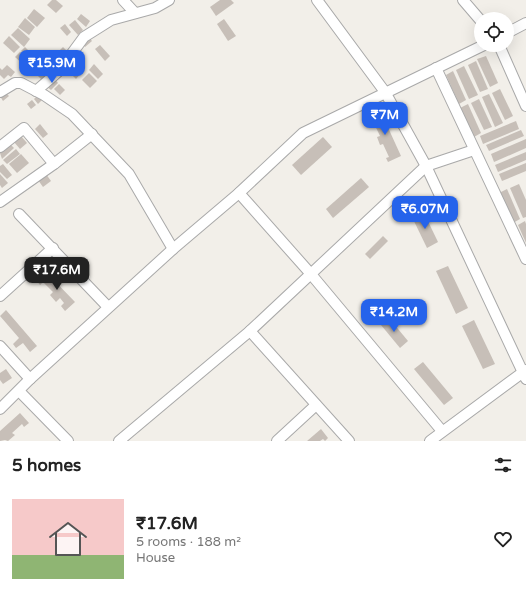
<!DOCTYPE html>
<meta charset="utf-8">
<style>
:root{--surface:#fff;--page:#f2f2f2;--text:#222;--muted:#767676;--line:#e0e0e0;--accent:#2563eb}
body{margin:0;font-family:"Varela Round",sans-serif;background:var(--page);color:var(--text);height:100vh;display:flex;flex-direction:column;font-size:15px;white-space:nowrap}
*{box-sizing:border-box;margin:0}
p{font-size:13px;color:var(--muted)}
.icon{flex:none;width:22px;height:22px;fill:none;stroke:currentColor;stroke-width:2;stroke-linecap:round;stroke-linejoin:round}
.map{position:relative;height:441px;overflow:hidden}
.drawer{display:flex;flex-direction:column;background:var(--surface);flex:1}
.drawer>*{flex:none}
.tools{position:absolute;left:474px;top:12px;display:grid;gap:8px}
.tools a{display:grid;place-items:center;width:40px;height:40px;border-radius:50%;background:var(--surface);box-shadow:0 4px 16px #0002;font-size:20px}
.price{position:absolute;translate:-50% -34px;padding:0 9px;border-radius:8px;background:var(--accent);color:#fff;font-size:13px;line-height:26px;filter:drop-shadow(0 1px 2px #0008)}
.price::after{content:'';position:absolute;left:50%;top:24px;width:12px;height:9px;margin-left:-6px;background:inherit;clip-path:polygon(0 0,100% 0,50% 100%)}
.price.selected{background:#222;color:#fff}
ul{padding:0;list-style:none}
li{display:flex;align-items:center;gap:12px;height:100px;padding:0 12px}
li+li{border-top:1px solid var(--line)}
li span{display:grid;place-items:center;flex:none;width:112px;height:80px;border-radius:0px;color:#555}
li>.icon{margin-inline-start:auto}
span .icon{width:48px;height:48px;fill:#fffc;stroke-width:1}
li b{font-size:17px}
h2{display:flex;justify-content:space-between;align-items:center;height:48px;padding:0 12px;font-size:17px}
.map>svg:first-child{display:block}
.building{fill:#c7bfb8}
.lines{fill:none;stroke-linecap:round;stroke-linejoin:round}
.street-casing{stroke:#a9a9a9;stroke-width:12}
.street{stroke:#fff;stroke-width:10}
</style>
<div class="map">
<svg width="526" height="441" viewBox="0 0 526 441">
<rect width="100%" height="100%" fill="#f2efe9"/>
<g class="building">
<path d="M52 0H56L63 6 56 13 47 5Z"/>
<path d="M220 0H231L234 3 216 16 210 7Z"/>
<path d="M34 9 45 18 37 27 27 18Z"/>
<path d="M81 14 90 21 86 27 77 19Z"/>
<path d="M25 18 35 27 29 35 18 27Z"/>
<path d="M224 19 236 36 228 41 217 24Z"/>
<path d="M75 20 83 30 78 35 69 25Z"/>
<path d="M65 24 71 32 67 36 60 28Z"/>
<path d="M18 28 30 39 24 47 11 35Z"/>
<path d="M9 36 20 47 14 53 3 43Z"/>
<path d="M88 36 92 41 85 47 81 42Z"/>
<path d="M100 45 110 56 105 61 95 49Z"/>
<path d="M25 47 30 52 26 56 21 51Z"/>
<path d="M63 47 70 54 66 58 59 51Z"/>
<path d="M20 52 30 61 25 66 15 57Z"/>
<path d="M59 55 65 61 57 69 51 63Z"/>
<path d="M486 56 498 83 490 87 477 59Z"/>
<path d="M70 61 82 72 76 79 64 67Z"/>
<path d="M476 61 488 89 480 92 468 65Z"/>
<path d="M94 64 103 74 98 79 89 70Z"/>
<path d="M7 65 15 72 11 77 8 75 4 79 0 75V68L2 70Z"/>
<path d="M46 66 54 73 45 83 38 76Z"/>
<path d="M464 66 478 95 469 99 456 70Z"/>
<path d="M453 71 466 100 459 104 446 75Z"/>
<path d="M89 73 97 81 90 88 82 80Z"/>
<path d="M54 78 58 83 51 90 46 86Z"/>
<path d="M59 84 65 90 60 95 54 89Z"/>
<path d="M500 89 513 116 505 120 492 93Z"/>
<path d="M5 92 9 96 3 101 0 96Z"/>
<path d="M489 94 503 123 495 127 482 97Z"/>
<path d="M38 95 42 100 38 104 34 99Z"/>
<path d="M479 99 492 127 484 130 471 103Z"/>
<path d="M32 100 36 105 31 109 27 104Z"/>
<path d="M468 104 481 133 474 137 460 108Z"/>
<path d="M380 110 401 156 388 162 386 158 389 157 383 144 380 145 377 137 380 136 370 115Z"/>
<path d="M516 121 519 129 483 144 480 136Z"/>
<path d="M40 124 48 134 43 138 35 129Z"/>
<path d="M521 130 524 136 489 151 486 145Z"/>
<path d="M21 136 27 143 20 149 14 142Z"/>
<path d="M323 137 332 147 301 175 292 165Z"/>
<path d="M526 139V148L494 162 491 154Z"/>
<path d="M10 144 14 148 2 159 0 153Z"/>
<path d="M16 149 20 154 7 164 3 160Z"/>
<path d="M526 152V160L498 172 495 165Z"/>
<path d="M21 154 29 163 17 173 9 164Z"/>
<path d="M526 163V171L502 181 499 174Z"/>
<path d="M3 164 12 175 7 179 0 172V166Z"/>
<path d="M0 174 8 183 2 188 0 185Z"/>
<path d="M46 174 51 181 43 187 38 180Z"/>
<path d="M361 178 369 187 333 218 326 209Z"/>
<path d="M519 184 526 200V217L523 218 510 188Z"/>
<path d="M507 189 520 219 513 223 499 193Z"/>
<path d="M423 211 438 242 427 248 412 217Z"/>
<path d="M525 221 526 224V243L518 225Z"/>
<path d="M383 236 388 241 370 259 365 254Z"/>
<path d="M448 266 468 308 456 314 436 271Z"/>
<path d="M46 272 75 302 65 311 61 306 64 303 60 298 56 302 50 295 53 292 43 282 40 285 37 281Z"/>
<path d="M6 310 37 346 30 352 23 343 16 348 13 344 19 338 0 316Z"/>
<path d="M389 318 408 341 400 348 381 325Z"/>
<path d="M474 320 495 364 483 369 462 326Z"/>
<path d="M423 362 453 398 444 405 414 369Z"/>
<path d="M6 369 12 378 3 384 0 380V373Z"/>
<path d="M20 413 29 423 24 427 22 424 12 433 15 435 8 441 5 440 0 441V431Z"/>
<path d="M321 429 328 438 325 441 323 439 320 441H307Z"/>
</g>
<g class="lines">
<g class="street-casing">
<g id="street">
<path d="M123 0 135 13"/>
<path d="M317 0 385 92 426 166 526 379"/>
<path d="M463 0 481 21"/>
<path d="M507 33 526 23"/>
<path d="M499 45 526 106"/>
<path d="M436 68 526 259"/>
<path d="M36 91 59 71 84 37 111 20 155 8 169 0"/>
<path d="M0 92 15 83H21L44 95 72 114 129 174 173 249"/>
<path d="M0 147 24 128 54 164"/>
<path d="M239 193 310 273 442 431"/>
<path d="M0 202 54 164 92 134"/>
<path d="M19 214 108 307"/>
<path d="M0 296 53 248"/>
<path d="M250 331 349 441"/>
<path d="M0 346 30 379"/>
<path d="M19 391 68 441"/>
<path d="M0 409 30 379 173 249 239 193 303 133 484 45"/>
<path d="M119 441 250 331 426 166 474 150"/>
<path d="M277 441 316 405"/>
<path d="M430 441 526 370"/>
</g>
</g>
<use href="#street" class="street"/>
</g>
</svg>
<div class="tools">
<a><svg class="icon" aria-label="locate" viewBox="0 0 24 24"><circle cx="12" cy="12" r="6"/><path d="M12 2v4M12 18v4M2 12h4M18 12h4"/></svg></a>
</div>
<b class="price" style="left:52px;top:84px">₹15.9M</b>
<b class="price" style="left:385px;top:136px">₹7M</b>
<b class="price" style="left:425px;top:230px">₹6.07M</b>
<b class="price selected" style="left:57px;top:291px">₹17.6M</b>
<b class="price" style="left:394px;top:333px">₹14.2M</b>
</div>
<section class="drawer">
<h2>5 homes<svg class="icon" aria-label="filters" viewBox="0 0 24 24"><path d="M4 7h16M4 17h16"/><circle cx="9" cy="7" r="2"/><circle cx="15" cy="17" r="2"/></svg></h2>
<ul>
<li><span style="background:linear-gradient(#f6c9c9 70%,#8fb573 0)"><svg class="icon" aria-label="home" viewBox="0 0 24 24"><path d="M3 11l9-7 9 7M6 9v11h12V9"/></svg></span><div><b>₹17.6M</b><p>5 rooms · 188 m²</p><p>House</p></div><svg class="icon" aria-label="heart" viewBox="0 0 24 24"><path d="M12 20l-8-8c-3-5 5-10 8-4 3-6 11-1 8 4z"/></svg></li>
</ul>
</section>
